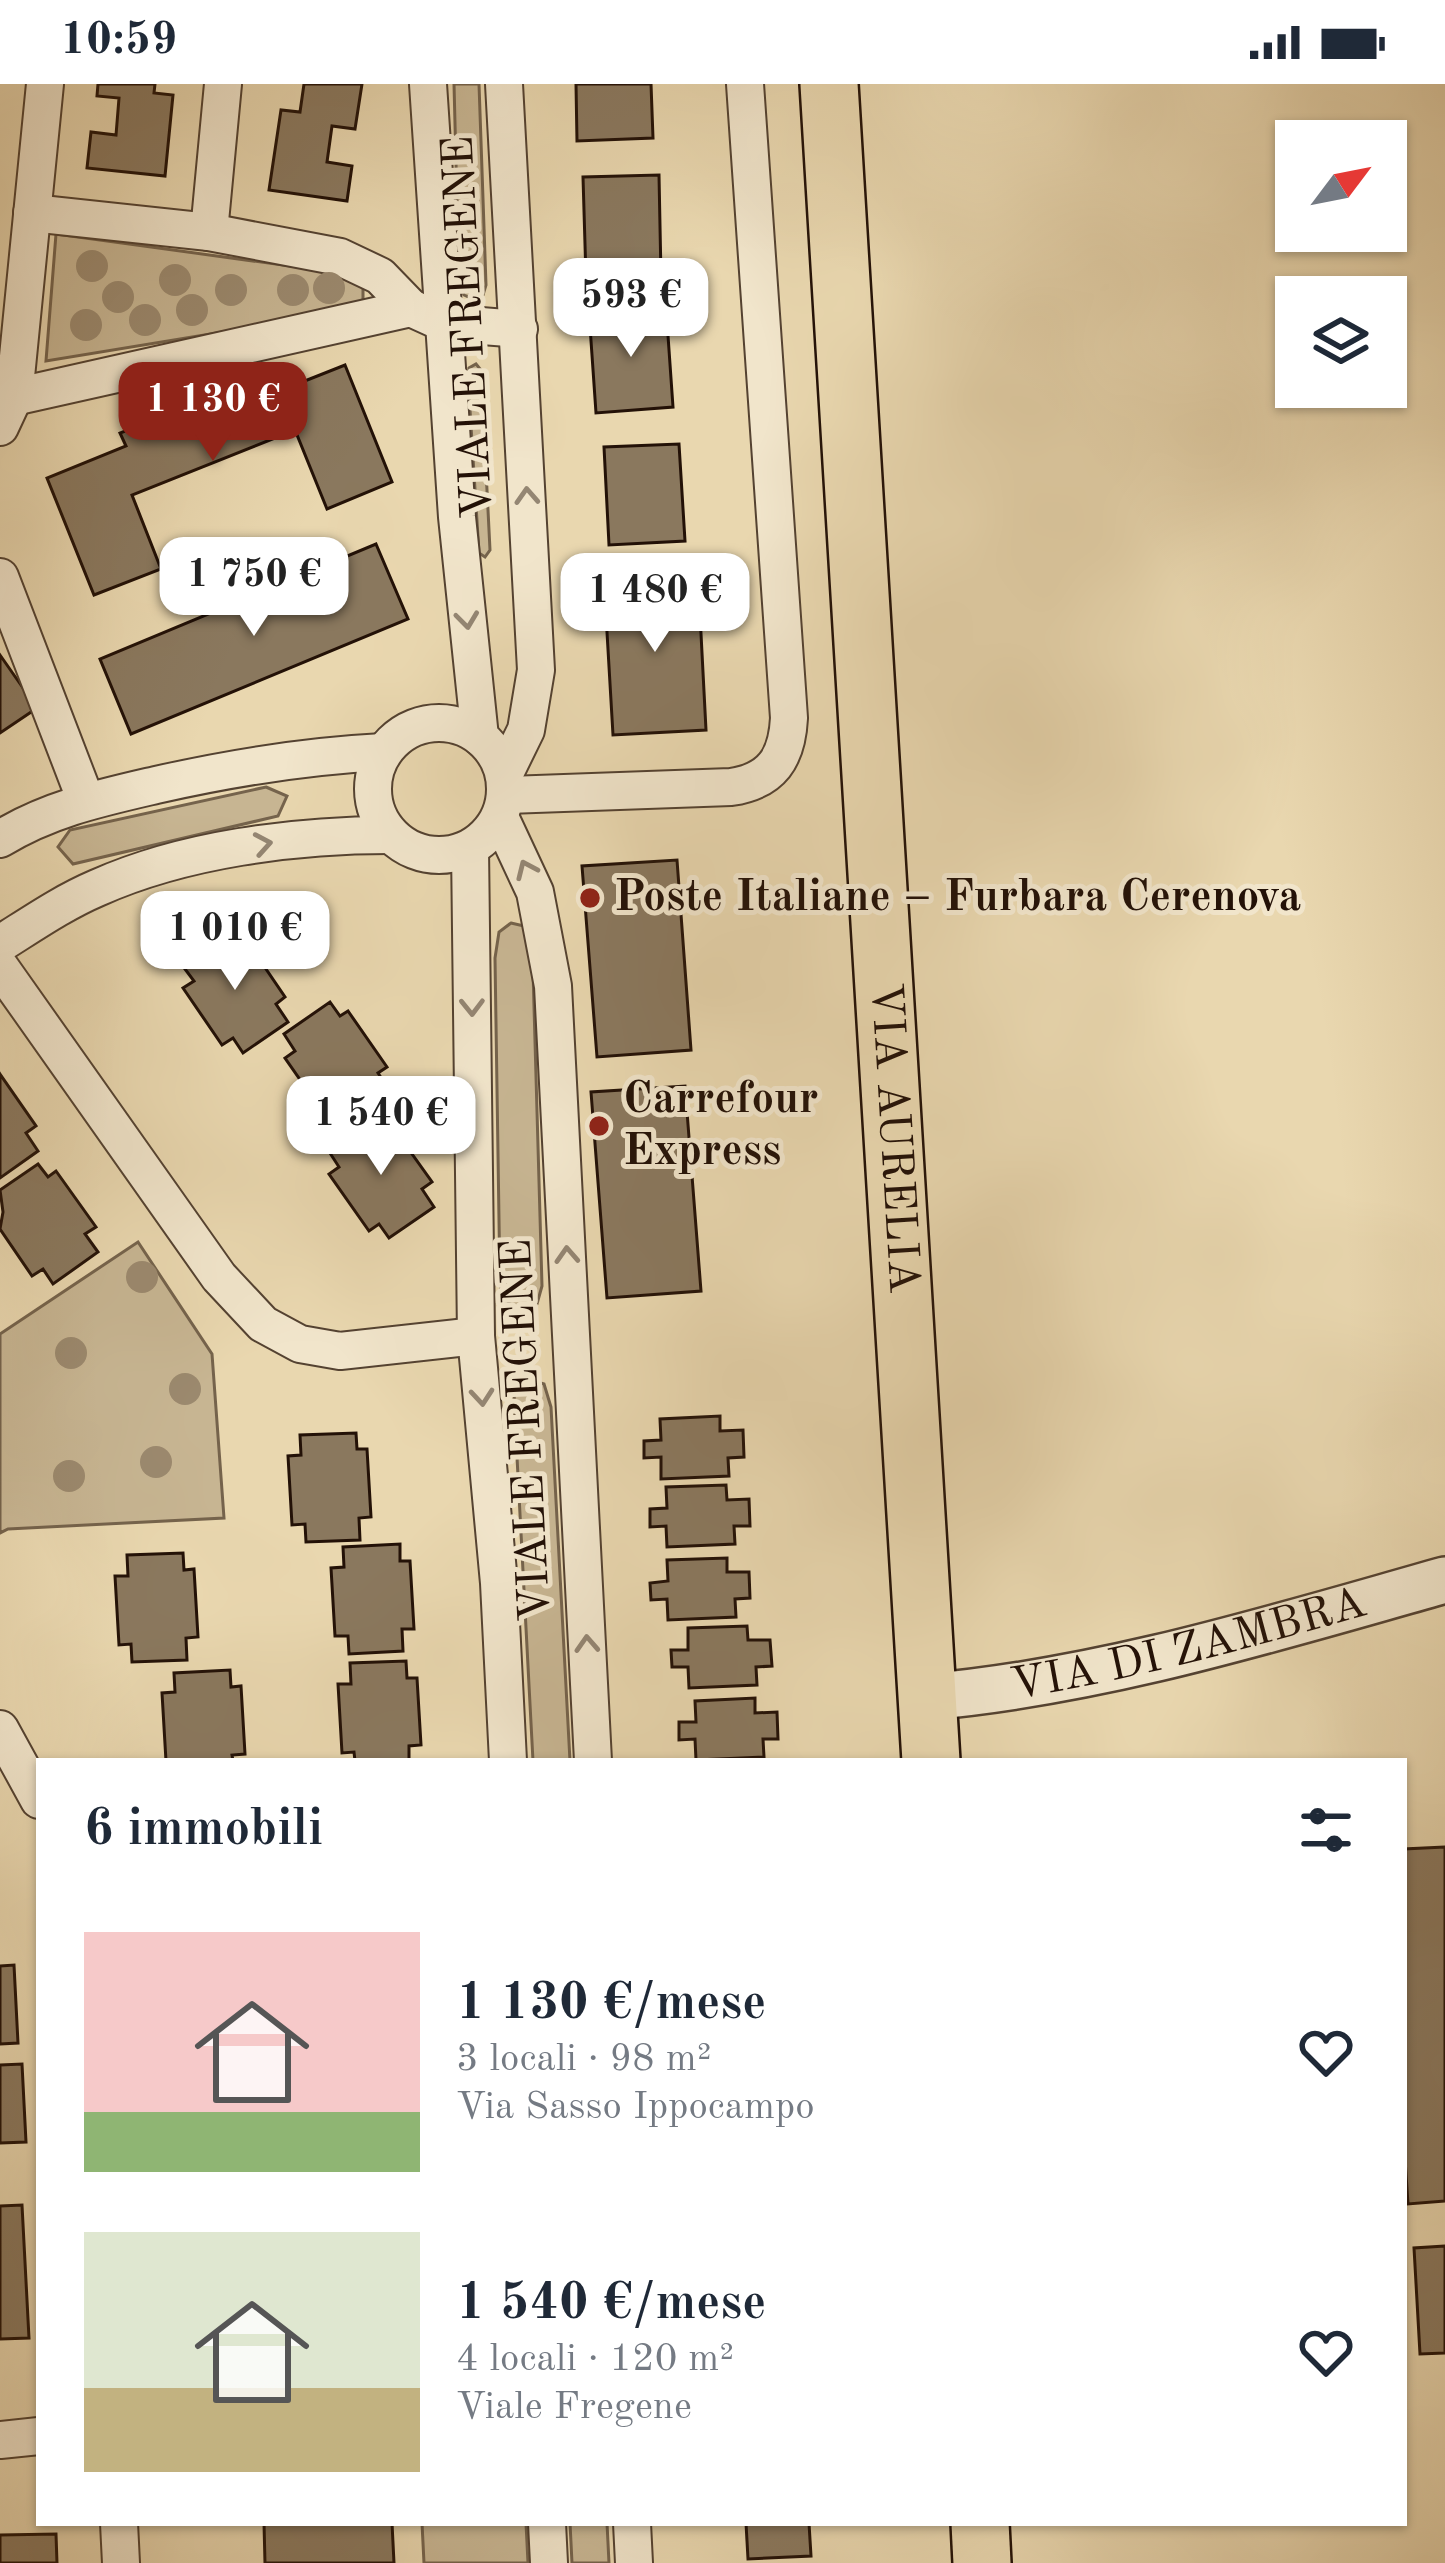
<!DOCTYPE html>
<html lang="it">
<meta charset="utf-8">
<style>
:root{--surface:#fff;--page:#f2f2f3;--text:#1f2937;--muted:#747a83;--accent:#8f2418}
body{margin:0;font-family:"Old Standard TT",serif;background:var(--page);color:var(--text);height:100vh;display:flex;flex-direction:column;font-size:45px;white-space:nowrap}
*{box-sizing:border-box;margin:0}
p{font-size:39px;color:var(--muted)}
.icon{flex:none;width:66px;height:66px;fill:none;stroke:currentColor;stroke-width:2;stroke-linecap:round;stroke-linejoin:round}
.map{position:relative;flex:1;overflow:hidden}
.drawer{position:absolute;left:36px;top:1674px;width:1371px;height:768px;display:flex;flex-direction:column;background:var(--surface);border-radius:0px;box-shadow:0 3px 9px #0004}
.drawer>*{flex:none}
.needle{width:78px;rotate:58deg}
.tools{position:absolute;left:1275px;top:36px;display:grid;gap:24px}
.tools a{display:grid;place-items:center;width:132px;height:132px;border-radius:0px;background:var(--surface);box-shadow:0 3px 9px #0004;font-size:60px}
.price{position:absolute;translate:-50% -102px;padding:0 27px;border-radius:24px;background:#fff;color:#222;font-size:39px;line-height:78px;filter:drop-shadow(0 3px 6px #0008)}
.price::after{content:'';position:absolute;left:50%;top:72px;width:36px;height:27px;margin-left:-18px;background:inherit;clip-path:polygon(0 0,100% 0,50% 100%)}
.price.active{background:var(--accent);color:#fff}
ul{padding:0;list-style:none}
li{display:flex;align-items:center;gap:36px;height:300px;padding:0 48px}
li span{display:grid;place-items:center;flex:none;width:336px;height:240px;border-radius:0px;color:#555}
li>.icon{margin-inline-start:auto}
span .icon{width:144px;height:144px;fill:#fffc;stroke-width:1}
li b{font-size:51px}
h2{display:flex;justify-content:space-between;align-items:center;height:144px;padding:0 48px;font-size:51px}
.status{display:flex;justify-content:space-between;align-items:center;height:84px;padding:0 60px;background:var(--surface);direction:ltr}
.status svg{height:33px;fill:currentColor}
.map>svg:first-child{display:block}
.green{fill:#c7b592;stroke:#75634c;stroke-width:3}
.building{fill:#8a785e;stroke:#231107;stroke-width:3}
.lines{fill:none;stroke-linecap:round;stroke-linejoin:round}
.minor-casing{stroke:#544231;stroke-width:40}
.tertiary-casing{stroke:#544231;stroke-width:50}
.primary-casing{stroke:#231107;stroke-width:62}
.minor{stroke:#f1e5cb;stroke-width:36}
.tertiary{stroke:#f1e5cb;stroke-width:45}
.primary{stroke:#e9d7af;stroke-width:57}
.tree{fill:#9b896e}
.oneway{stroke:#948673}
.poi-dot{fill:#8f2418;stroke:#f1e5cb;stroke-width:4.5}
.labels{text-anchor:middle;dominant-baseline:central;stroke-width:10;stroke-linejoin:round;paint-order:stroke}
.street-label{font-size:45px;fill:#231107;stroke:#f1e5cb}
.poi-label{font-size:45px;font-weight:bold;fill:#231107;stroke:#f1e5cb;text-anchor:start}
</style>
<div class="status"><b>10:59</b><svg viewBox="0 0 49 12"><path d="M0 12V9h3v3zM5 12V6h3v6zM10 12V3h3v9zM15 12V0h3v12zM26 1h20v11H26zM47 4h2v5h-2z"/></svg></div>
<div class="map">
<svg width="1445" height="2479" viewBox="0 0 1445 2479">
<rect width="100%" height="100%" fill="#e9d7af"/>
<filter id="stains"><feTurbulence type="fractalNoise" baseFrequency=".00167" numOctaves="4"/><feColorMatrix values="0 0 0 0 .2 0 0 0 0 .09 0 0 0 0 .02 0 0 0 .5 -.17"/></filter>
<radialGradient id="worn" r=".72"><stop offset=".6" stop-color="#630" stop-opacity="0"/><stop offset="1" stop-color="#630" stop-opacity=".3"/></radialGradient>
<g class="green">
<path d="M454 0H479L486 201 483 211 475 216 464 211 459 199Z"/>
<path d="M56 150 363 192V225L46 277Z"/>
<path d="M476 280 481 286 490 466 485 473 479 469 468 294 469 284Z"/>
<path d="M266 703 287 712 278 732 73 780 58 763 70 746Z"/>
<path d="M511 839 524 842 533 887 542 1202 537 1220 522 1226 503 1216 500 1201 495 874 499 848Z"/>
<path d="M138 1158 212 1270 224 1434 8 1445 0 1449V1250Z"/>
<path d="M528 1295 544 1300 551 1323 570 1677H533L514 1316 515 1305Z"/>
<path d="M422 2439H526L528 2479H424Z"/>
<path d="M570 2439H607L609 2479H572Z"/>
</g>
<g class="building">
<path d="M98 0H155L154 9 173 11 165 92 87 84 91 48 116 51 119 14 97 12Z"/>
<path d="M304 0H362L355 45 332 42 327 78 352 82 347 117 269 106 281 26 300 28Z"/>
<path d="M576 0H651L653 54 577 57Z"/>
<path d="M659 91 661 192 586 194 583 93Z"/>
<path d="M666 223 673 323 596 329 589 228Z"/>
<path d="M345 281 392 398 327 425 295 346 132 411 161 485 94 511 47 394 126 362 120 349 265 292 272 310Z"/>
<path d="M679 360 685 457 609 461 604 363Z"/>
<path d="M376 460 408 535 131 650 100 575Z"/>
<path d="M698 492 706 646 613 651 604 497Z"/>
<path d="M0 571 37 624 0 649Z"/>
<path d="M677 776 691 966 597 973 582 782Z"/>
<path d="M228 849 238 863 247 857 285 913 276 920 288 938 243 969 233 954 222 961 183 904 194 897 182 881Z"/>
<path d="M330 918 340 932 348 927 387 983 378 989 390 1007 345 1038 334 1024 324 1030 285 974 295 967 284 950Z"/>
<path d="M0 990 36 1042 26 1049 38 1067 0 1094Z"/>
<path d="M685 1002 701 1207 607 1214 591 1008Z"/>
<path d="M375 1034 384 1048 392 1042 432 1098 422 1105 434 1123 389 1154 379 1140 369 1147 329 1090 339 1083 328 1066Z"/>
<path d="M38 1080 48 1093 56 1087 96 1143 85 1150 98 1168 53 1200 43 1185 32 1192 0 1145 3 1128 0 1106Z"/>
<path d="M720 1332V1347L743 1346 744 1373 728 1374 729 1392 661 1395V1373L644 1374V1357L661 1356 660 1335Z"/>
<path d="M356 1349 357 1365H367L371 1433 359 1434 360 1456 306 1458 305 1440 292 1441 288 1372 301 1371 300 1351Z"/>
<path d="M726 1401 727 1416 749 1415 750 1442H734L735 1460 667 1463 666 1442 650 1443V1425L667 1424 666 1403Z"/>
<path d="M400 1460V1477H410L414 1545H402L403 1567 349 1570 348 1552H335L331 1484 344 1483 343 1463Z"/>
<path d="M183 1469 184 1486 194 1485 198 1553 186 1554 187 1576 132 1578 131 1560 119 1561 115 1492H128L127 1471Z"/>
<path d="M727 1474V1488H749L750 1514 735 1515 736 1533 668 1536 667 1515 651 1516 650 1499 668 1497 667 1476Z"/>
<path d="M747 1542 748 1556H770L772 1582 756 1583 757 1601 689 1604 688 1583H672L671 1566H688V1544Z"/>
<path d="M406 1577 407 1594H417L421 1661 409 1662V1677H355L354 1668 342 1669 338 1600H351L350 1579Z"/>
<path d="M230 1586 231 1603 241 1602 245 1670 232 1671 233 1677H166L162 1609 175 1608 174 1589Z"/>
<path d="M755 1614V1629L777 1628 778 1655H763L764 1673 696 1676 695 1655 679 1656V1638H696L695 1617Z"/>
<path d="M1445 1763V2117L1408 2120 1404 2060V1765Z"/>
<path d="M14 1881 18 1959 0 1960V1882Z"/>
<path d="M22 1980 26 2058 0 2059V1981Z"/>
<path d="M22 2121 29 2254 0 2255V2122Z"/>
<path d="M1445 2162V2269L1420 2270 1414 2164Z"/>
<path d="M264 2439H392L394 2479H265Z"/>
<path d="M746 2439H809L811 2472 748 2475Z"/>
<path d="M56 2450 57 2479H0V2451Z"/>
</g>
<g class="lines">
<g class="minor-casing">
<g id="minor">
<path d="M428 0 457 433 480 653"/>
<path d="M504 0 536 586 526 646 504 691"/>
<path d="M32 129 209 148 340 173 380 192 411 224"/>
<path d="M209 148 223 0"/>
<path d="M14 313 411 224 444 239 519 245"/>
<path d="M0 343 14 313 45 0"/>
<path d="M0 493 86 717"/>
<circle cx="439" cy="705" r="66"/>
<path d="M506 711 731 703C772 697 787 674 789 634L745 0"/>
<path d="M500 733 535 808 553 902 593 1677"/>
<path d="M0 755C49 725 100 714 156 701 231 684 305 672 383 668"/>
<path d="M470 764 476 1252 499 1499 508 1677"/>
<path d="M0 860C32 840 62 819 97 804 184 765 295 751 390 751"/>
<path d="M0 883 219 1193 263 1240 300 1260 340 1267 476 1252"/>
<path d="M0 1645 39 1716"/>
<path d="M0 2356 39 2352"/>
<path d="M119 2439 121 2479"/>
<path d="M547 2439 549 2479"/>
<path d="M632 2439 634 2479"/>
</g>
</g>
<g class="tertiary-casing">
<g id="tertiary">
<path id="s1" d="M927 1613C1105 1597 1274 1544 1445 1496"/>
</g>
</g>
<g class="primary-casing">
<g id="primary">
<path id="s2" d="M829 0 931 1677"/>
<path d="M980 2439 982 2479"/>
</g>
</g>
<use href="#minor" class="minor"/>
<use href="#tertiary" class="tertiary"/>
<use href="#primary" class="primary"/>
</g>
<g class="tree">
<circle cx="92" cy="182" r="16"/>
<circle cx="175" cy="196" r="16"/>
<circle cx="329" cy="204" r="16"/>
<circle cx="231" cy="206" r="16"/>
<circle cx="293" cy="206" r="16"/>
<circle cx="118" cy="213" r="16"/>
<circle cx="192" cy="226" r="16"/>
<circle cx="145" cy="236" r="16"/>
<circle cx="86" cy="241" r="16"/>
<circle cx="142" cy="1193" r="16"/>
<circle cx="71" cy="1269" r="16"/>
<circle cx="185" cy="1305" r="16"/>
<circle cx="156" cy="1378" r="16"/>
<circle cx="69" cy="1392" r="16"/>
</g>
<defs><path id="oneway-chevron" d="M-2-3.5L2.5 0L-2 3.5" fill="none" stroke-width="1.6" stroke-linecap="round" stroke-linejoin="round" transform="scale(3)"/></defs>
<g class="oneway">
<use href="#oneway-chevron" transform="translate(527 412) rotate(-93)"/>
<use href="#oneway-chevron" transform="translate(467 536) rotate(83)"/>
<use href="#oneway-chevron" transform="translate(263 760) rotate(-10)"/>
<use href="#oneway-chevron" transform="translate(526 785) rotate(-114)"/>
<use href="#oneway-chevron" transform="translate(472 923) rotate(89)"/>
<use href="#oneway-chevron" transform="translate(567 1171) rotate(-93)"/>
<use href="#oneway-chevron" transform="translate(482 1313) rotate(85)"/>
<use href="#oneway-chevron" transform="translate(587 1560) rotate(-93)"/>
</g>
<g class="poi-dot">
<circle cx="590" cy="814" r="12"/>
<circle cx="599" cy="1042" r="12"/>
</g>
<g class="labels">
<g class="street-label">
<text transform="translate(470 243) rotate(-93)">VIALE FREGENE</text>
<text stroke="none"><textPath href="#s2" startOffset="1056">VIA AURELIA</textPath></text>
<text transform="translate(528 1346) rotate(-93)">VIALE FREGENE</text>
<text stroke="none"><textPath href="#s1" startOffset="267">VIA DI ZAMBRA</textPath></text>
</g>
<g class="poi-label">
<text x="614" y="814">Poste Italiane – Furbara Cerenova</text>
<text x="623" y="1016">Carrefour<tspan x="623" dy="52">Express</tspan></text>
</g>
</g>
<rect width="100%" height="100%" filter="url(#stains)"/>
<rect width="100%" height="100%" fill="url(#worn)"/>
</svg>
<div class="tools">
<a><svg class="needle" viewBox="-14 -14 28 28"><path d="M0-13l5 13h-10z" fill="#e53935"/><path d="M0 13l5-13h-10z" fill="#747a83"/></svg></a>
<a><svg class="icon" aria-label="layers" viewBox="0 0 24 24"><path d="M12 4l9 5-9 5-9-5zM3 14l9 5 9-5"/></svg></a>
</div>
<b class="price" style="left:631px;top:276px">593 €</b>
<b class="price active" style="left:213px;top:380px">1 130 €</b>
<b class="price" style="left:254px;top:555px">1 750 €</b>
<b class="price" style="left:655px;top:571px">1 480 €</b>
<b class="price" style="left:235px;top:909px">1 010 €</b>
<b class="price" style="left:381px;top:1094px">1 540 €</b>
<section class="drawer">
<h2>6 immobili<svg class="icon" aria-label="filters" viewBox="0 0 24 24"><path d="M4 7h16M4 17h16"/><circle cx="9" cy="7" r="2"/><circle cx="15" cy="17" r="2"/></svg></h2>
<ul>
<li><span style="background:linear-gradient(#f6c9c9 75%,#8fb573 0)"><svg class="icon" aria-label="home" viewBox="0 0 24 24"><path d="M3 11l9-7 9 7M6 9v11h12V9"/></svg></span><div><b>1 130 €/mese</b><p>3 locali · 98 m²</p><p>Via Sasso Ippocampo</p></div><svg class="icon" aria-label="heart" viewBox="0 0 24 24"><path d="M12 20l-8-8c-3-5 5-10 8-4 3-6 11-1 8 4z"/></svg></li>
<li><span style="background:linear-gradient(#dfe7d0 65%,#c2b280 0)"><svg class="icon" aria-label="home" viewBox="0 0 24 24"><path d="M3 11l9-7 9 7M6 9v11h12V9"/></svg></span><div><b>1 540 €/mese</b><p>4 locali · 120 m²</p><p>Viale Fregene</p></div><svg class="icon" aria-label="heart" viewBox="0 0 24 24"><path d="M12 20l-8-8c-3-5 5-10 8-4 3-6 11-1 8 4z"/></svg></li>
</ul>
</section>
</div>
